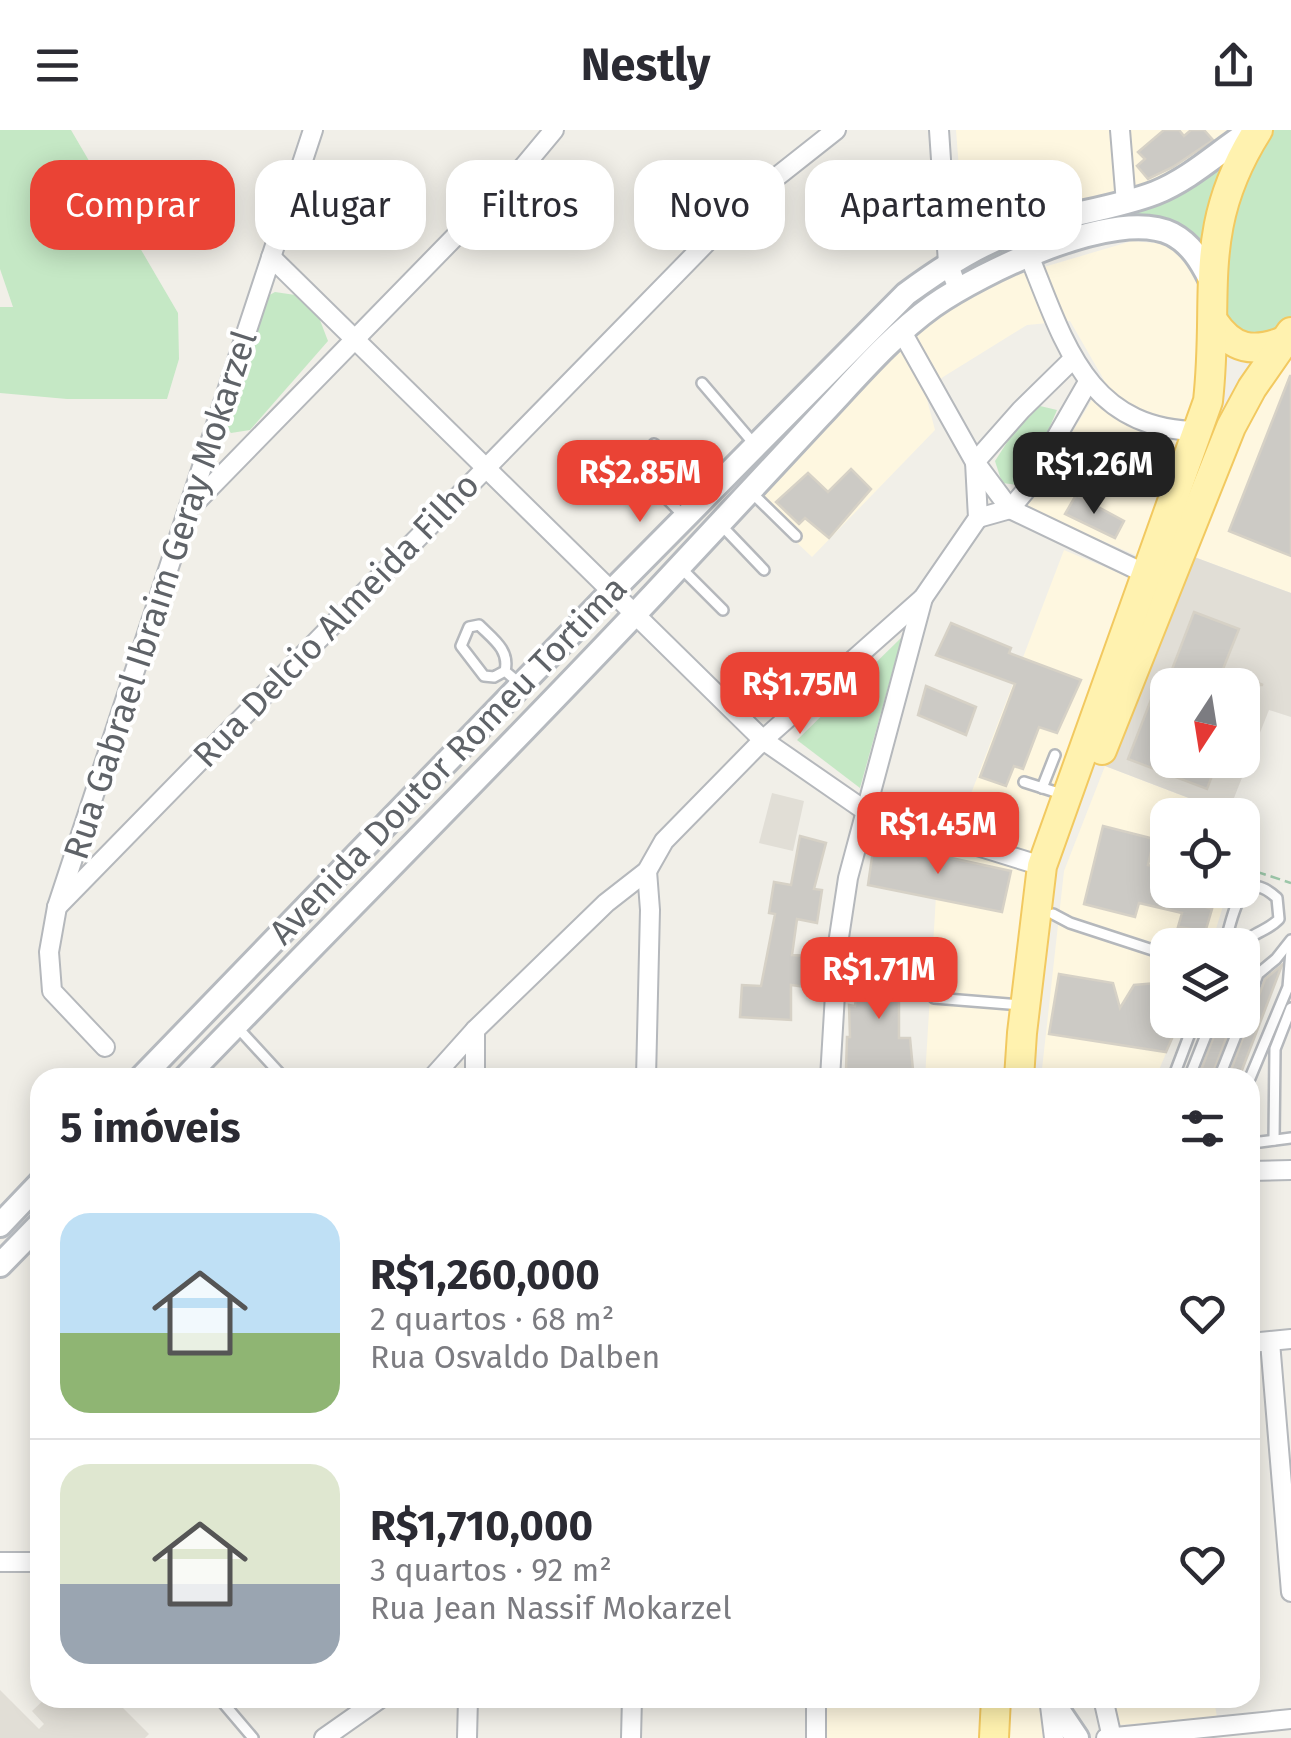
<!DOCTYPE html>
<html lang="pt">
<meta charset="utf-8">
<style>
:root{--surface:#fff;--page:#f7f7f7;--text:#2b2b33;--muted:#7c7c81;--line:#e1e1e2;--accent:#ea4335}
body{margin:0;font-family:"Fira Sans",sans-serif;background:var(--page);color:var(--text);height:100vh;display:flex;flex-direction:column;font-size:38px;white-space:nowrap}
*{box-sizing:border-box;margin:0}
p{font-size:32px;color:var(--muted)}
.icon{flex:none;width:55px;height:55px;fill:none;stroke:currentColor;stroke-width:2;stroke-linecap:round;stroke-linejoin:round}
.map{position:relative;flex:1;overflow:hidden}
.drawer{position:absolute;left:30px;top:938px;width:1230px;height:640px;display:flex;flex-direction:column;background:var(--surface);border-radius:30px;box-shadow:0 5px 25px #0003}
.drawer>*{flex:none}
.hud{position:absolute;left:30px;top:30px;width:1232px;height:90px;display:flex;gap:20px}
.needle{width:65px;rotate:192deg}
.tools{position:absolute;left:1150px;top:538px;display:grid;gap:20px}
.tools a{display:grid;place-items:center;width:110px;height:110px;border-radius:20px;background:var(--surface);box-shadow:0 5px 25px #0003;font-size:50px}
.price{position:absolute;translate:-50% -85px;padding:0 22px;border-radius:20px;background:var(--accent);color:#fff;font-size:32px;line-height:65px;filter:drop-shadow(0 2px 5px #0008)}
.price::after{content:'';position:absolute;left:50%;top:60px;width:30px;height:22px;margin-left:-15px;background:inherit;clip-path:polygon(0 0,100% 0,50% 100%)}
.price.selected{background:#222;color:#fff}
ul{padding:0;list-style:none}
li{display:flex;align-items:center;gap:30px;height:250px;padding:0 30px}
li+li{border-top:2px solid var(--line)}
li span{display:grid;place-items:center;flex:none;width:280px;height:200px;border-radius:30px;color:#555}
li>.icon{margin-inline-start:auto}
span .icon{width:120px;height:120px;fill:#fffc;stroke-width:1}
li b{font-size:42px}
h2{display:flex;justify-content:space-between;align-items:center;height:120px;padding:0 30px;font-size:42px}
.chip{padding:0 35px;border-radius:30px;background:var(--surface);box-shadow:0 5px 25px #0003;font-size:35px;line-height:90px}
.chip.selected{background:var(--accent);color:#fff}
header{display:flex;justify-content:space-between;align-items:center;height:130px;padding:0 30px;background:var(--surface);font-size:45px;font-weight:700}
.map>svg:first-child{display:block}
.commercial{fill:#fef7e0}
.education{fill:#e1ded6;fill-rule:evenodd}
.green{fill:#c5e8c5}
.building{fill:#cccac5;stroke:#d6d1c6;stroke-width:2.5}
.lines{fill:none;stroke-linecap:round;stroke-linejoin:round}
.service-casing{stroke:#b5b8bc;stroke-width:14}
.minor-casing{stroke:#b5b8bc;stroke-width:22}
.secondary-casing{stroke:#b6babf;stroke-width:28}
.primary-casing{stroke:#f2c960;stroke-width:32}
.path{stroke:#9cc7a9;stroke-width:2.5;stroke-dasharray:10 5;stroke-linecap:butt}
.service{stroke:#fff;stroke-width:9}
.minor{stroke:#fff;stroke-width:18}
.secondary{stroke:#fff;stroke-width:22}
.primary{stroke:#fff2af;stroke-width:28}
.labels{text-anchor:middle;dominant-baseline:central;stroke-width:8;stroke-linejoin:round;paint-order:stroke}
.street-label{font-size:35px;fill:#5f6368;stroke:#fff}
</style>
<header><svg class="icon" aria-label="menu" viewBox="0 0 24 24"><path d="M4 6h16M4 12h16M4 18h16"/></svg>Nestly<svg class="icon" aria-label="share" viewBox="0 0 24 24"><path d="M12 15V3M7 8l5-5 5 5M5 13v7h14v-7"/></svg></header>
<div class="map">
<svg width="1291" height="1608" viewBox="0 0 1291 1608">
<rect width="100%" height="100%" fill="#f1efe8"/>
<g class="commercial">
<path d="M956 0H1247L1120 75 964 103Z"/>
<path d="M1132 111 1177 115 1197 139 1203 234 1188 294 1140 427 1026 378 1104 250 1070 191 1027 195 943 247 925 262 935 300 812 427 752 370 917 203 986 154Z"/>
<path d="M1291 220V463L1189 425 1235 312Z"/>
<path d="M1064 420 1138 451 1039 730 956 703Z"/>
<path d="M1105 636 1228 683 1168 685V760H1228L1211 815H1168V890H1180L1156 947 1041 948 1064 741Z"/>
<path d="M954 716 1035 741 1021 947 925 948 936 766Z"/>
<path d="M823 1568H990L988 1608H822Z"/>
<path d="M1008 1568H1039L1046 1579 1048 1608H1007Z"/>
<path d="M1110 1568H1214L1217 1588 1117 1595Z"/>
</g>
<g class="education">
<path d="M1189 425 1291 463V587L1269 580 1228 683 1105 636ZM1168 555H1242V630H1168Z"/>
<path d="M772 663 804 671 793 721 759 713Z"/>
<path d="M0 1560 39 1599 44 1594 32 1581 46 1568H113L149 1604 145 1608H0Z"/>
</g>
<g class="green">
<path d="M0 0H71L178 183 179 229 167 269H67L0 263V177H13L0 139Z"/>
<path d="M1267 0H1291V190L1278 204 1244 209 1224 188 1227 85Z"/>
<path d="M1234 22 1204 122 1170 94 970 140 966 139 967 134C998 120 1028 107 1061 98 1133 77 1178 78 1234 22Z"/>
<path d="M275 162 302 166 318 185 328 211 250 300 231 303 225 296V287L264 168Z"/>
<path d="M1040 276 1057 280 1040 320 1019 355 1002 353 995 331 1013 303Z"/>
<path d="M902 507 860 658 797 610Z"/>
</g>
<g class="building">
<path d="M1164 0H1179L1184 6 1191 0H1204L1213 10 1173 37 1148 49 1137 36 1145 29 1138 22Z"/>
<path d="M1290 246H1291V426L1229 401Z"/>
<path d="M851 339 871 359 829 408 805 388 799 394 776 372 808 343 828 362Z"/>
<path d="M1076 365 1124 391 1115 408 1065 384Z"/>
<path d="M1194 482 1239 499 1223 539 1263 555H1166Z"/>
<path d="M951 493 1011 518 1009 523 1081 550 1057 603 1039 597 1023 639 1014 636 1006 656 980 647 1015 554 936 525Z"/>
<path d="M926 556 976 577 966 605 918 585Z"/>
<path d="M1156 557 1168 562V630H1218L1207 659 1128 629Z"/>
<path d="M1103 696 1154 709 1148 735 1168 739V760H1194L1206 764 1203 776 1212 779 1204 806 1197 800 1178 797 1182 783 1139 773 1135 787 1084 774Z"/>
<path d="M800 706 826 713 814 759 822 760 817 793 797 789 792 825 810 826 806 857 791 855V890L740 887 742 855 761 856 775 784 769 783 774 752 791 755Z"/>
<path d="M874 713 933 721V724L1011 741 1002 782 868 755Z"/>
<path d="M861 831 913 837 912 870H899V908H910L913 940H900L901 948H854L855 940H846L847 907H850L849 875 855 876Z"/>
<path d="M1282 835 1239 948H1228L1265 849Z"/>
<path d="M1059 844 1113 853 1120 878 1134 855 1168 852V890H1180L1166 922 1049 904Z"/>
<path d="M1220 890H1233L1211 948H1198Z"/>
</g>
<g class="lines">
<g class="service-casing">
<g id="service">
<path d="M702 253 755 315"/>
<path d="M654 314 706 362"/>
<path d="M752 363 796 406"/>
<path d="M663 365 683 385"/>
<path d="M721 395 764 440"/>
<path d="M679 436 723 480"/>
<path d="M505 541 494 547 484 546 461 516 469 497 479 495C493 509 510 520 505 541L519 553"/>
<path d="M1024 652 1065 665"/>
<path d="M1042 658 1055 625"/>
<path d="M1053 784 1070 793 1168 825"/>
<path d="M1189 815 1194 807"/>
<path d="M1224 815C1233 791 1238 732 1277 768L1279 789C1267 802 1253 801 1242 816"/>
<path d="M934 868 1022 875"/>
<path d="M1242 889 1258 844 1276 829 1291 810"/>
<path d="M238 898 284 948"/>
<path d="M1173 948 1195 890"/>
<path d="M1189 948 1212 890"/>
<path d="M1219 948 1242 890"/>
<path d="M1250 948 1288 857 1291 821"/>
<path d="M1250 1010 1260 1012 1291 1008"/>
<path d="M1274 1010 1275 919 1291 878"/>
<path d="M219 1568 253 1608"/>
</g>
</g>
<g class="minor-casing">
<g id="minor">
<path d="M939 0 948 133 958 159"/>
<path d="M1120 0 1126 73"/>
<path d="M1028 123C1064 211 1086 300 1199 301"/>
<path d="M271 127 763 610 867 682 1042 736"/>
<path d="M902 202 975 332 1010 379 1146 444"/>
<path d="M194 374 524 36 554 0"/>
<path d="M978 388 1010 379 1026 360 1088 252"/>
<path d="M57 777 750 68 836 0"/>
<path d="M475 900V948"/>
<path d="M105 917 52 861 49 822 57 777 313 0"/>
<path d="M432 948 475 900 606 773 647 741 664 711 763 610 923 468 978 388 975 332 1021 280 1072 230"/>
<path d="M646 948 650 780 647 741"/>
<path d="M830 948 838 814 848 748 923 468"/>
<path d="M1250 1041 1291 1040"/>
<path d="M1270 1212 1291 1462"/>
<path d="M1250 1213 1291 1209"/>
<path d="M0 1432H40"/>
<path d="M1049 1568 1054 1608"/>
<path d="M1103 1568 1112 1608"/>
<path d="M324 1608 381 1568"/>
<path d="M467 1608 468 1568"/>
<path d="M631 1608 632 1568"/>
<path d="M816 1608V1568"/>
<path d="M1106 1608 1291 1589"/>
</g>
</g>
<g class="secondary-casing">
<g id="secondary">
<path d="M141 948 612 461 906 164C944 136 982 112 1027 97 1069 83 1113 79 1155 63 1192 48 1219 21 1252 0"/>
<path d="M185 948C341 786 500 628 654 464 709 405 764 346 819 287 855 249 890 207 933 176 980 143 1116 76 1172 104 1191 114 1201 131 1210 149"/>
<path d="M0 1095 40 1053"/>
<path d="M0 1135 40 1094"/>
<path d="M1050 1568 1077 1608"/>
</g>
</g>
<g class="primary-casing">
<g id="primary">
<path d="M1214 192C1233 220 1253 223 1284 211"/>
<path d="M1102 620 1231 297 1252 258 1291 202"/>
<path d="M1019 948 1022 903 1042 736 1208 271C1220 164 1195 99 1258 0"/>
<path d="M994 1608 996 1568"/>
</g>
</g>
<path class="path" d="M1242 737 1291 753"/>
<use href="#service" class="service"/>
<use href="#minor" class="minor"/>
<use href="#secondary" class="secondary"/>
<use href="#primary" class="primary"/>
</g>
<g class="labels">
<g class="street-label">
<text transform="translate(160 465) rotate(-72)">Rua Gabrael Ibraim Geray Mokarzel</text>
<text transform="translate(336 490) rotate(-46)">Rua Delcio Almeida Filho</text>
<text transform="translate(448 630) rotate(-46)">Avenida Doutor Romeu Tortima</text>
</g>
</g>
</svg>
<div class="tools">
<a><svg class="needle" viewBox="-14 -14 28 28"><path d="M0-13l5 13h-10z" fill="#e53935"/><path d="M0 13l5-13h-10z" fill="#7c7c81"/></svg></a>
<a><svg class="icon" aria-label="locate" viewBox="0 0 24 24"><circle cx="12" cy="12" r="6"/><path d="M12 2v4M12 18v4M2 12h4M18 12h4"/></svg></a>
<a><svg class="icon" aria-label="layers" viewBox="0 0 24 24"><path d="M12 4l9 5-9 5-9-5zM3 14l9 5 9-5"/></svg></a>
</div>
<b class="price selected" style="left:1094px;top:387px">R$1.26M</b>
<b class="price" style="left:640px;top:395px">R$2.85M</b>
<b class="price" style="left:800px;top:607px">R$1.75M</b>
<b class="price" style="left:938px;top:747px">R$1.45M</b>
<b class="price" style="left:879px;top:892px">R$1.71M</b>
<div class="hud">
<a class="chip selected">Comprar</a>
<a class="chip">Alugar</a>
<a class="chip">Filtros</a>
<a class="chip">Novo</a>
<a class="chip">Apartamento</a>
</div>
<section class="drawer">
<h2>5 imóveis<svg class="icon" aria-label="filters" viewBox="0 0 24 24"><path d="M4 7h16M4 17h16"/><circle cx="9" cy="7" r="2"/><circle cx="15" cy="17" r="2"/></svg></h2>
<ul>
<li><span style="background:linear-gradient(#bfe0f5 60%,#8fb573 0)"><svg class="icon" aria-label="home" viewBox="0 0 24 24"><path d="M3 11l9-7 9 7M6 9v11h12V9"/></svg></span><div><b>R$1,260,000</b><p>2 quartos · 68 m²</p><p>Rua Osvaldo Dalben</p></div><svg class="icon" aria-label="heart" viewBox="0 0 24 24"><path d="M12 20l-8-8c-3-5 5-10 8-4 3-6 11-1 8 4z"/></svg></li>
<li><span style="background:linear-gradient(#dfe7d0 60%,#9aa5b1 0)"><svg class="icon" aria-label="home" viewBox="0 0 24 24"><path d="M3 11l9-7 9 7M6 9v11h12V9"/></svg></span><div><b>R$1,710,000</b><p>3 quartos · 92 m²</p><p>Rua Jean Nassif Mokarzel</p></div><svg class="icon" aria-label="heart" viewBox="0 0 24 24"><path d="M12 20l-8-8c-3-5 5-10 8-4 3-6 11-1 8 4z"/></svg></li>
</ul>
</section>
</div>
